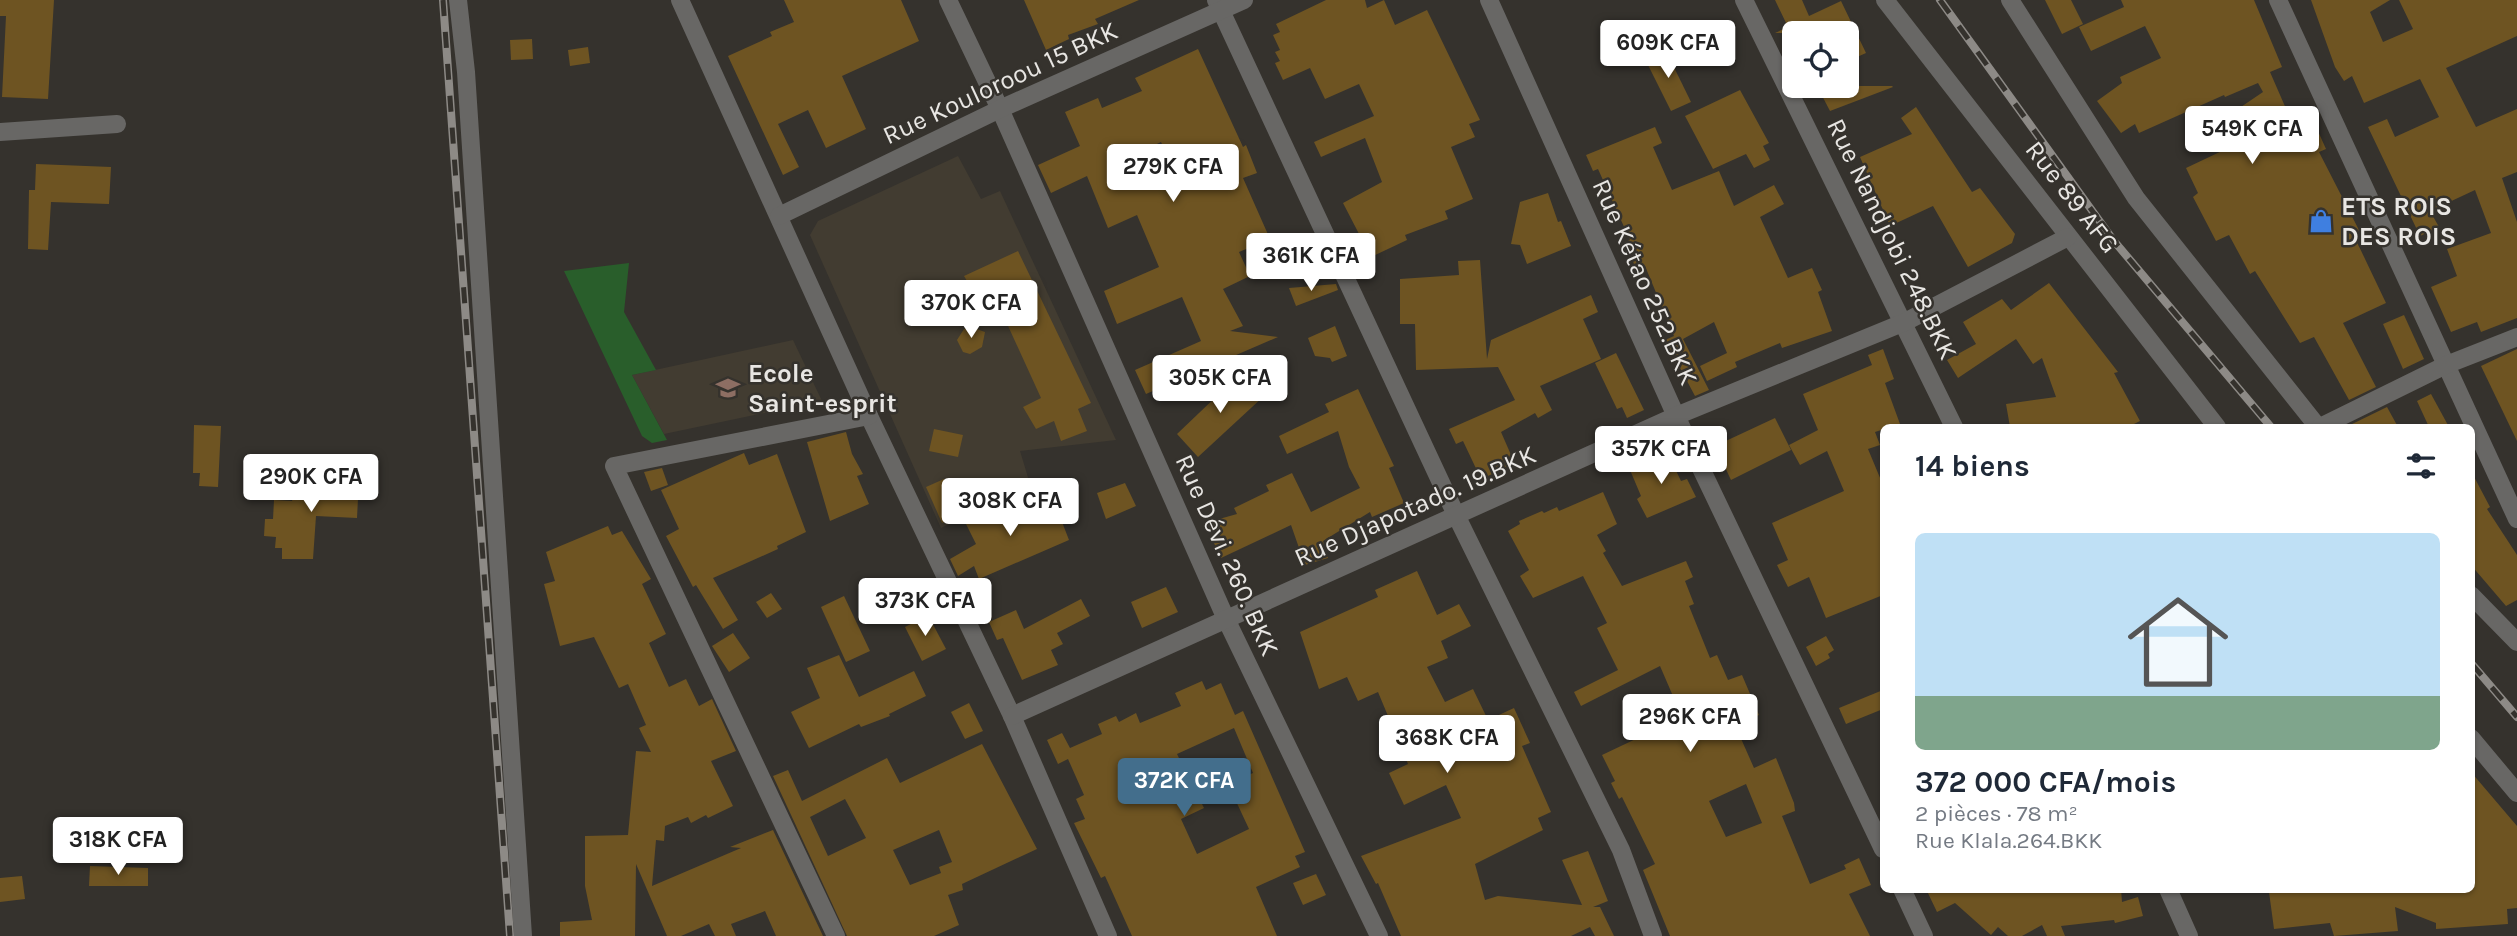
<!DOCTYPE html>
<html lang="fr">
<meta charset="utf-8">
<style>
:root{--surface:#fff;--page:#f6f6f7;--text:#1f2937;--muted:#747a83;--line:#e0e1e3;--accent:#436e8c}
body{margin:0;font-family:Karla,sans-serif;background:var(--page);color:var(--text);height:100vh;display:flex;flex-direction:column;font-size:26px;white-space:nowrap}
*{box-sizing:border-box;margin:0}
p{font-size:23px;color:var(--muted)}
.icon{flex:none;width:38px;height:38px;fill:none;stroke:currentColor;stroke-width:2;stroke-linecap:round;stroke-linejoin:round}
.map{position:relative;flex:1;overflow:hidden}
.side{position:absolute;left:1880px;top:424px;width:595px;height:469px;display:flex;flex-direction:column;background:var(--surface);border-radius:10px;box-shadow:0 2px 5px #0004}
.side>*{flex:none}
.fabs{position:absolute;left:1782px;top:21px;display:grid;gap:14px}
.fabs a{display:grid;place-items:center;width:77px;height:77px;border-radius:10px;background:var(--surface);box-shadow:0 2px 5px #0004;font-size:35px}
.price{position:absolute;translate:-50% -60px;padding:0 16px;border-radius:7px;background:#fff;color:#222;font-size:23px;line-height:46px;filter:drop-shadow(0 2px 4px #0008)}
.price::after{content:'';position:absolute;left:50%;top:42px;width:21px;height:16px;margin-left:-10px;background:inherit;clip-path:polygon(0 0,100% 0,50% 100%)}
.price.on{background:var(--accent);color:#fff}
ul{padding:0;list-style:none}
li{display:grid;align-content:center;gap:14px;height:371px;padding:0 35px}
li+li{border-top:2px solid var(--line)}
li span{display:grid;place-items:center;height:217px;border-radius:10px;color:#555}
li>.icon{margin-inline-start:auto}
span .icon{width:126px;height:126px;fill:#fffc;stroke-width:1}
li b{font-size:30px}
h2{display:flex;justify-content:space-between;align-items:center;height:84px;padding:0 35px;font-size:30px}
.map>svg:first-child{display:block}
.built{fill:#423c31}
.green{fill:#295e2b}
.building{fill:#6e5422;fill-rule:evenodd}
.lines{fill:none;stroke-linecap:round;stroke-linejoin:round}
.minor{stroke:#686765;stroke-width:18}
.rail-casing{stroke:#8d8a86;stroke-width:8}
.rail{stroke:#35322d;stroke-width:5;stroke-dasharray:16;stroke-linecap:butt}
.labels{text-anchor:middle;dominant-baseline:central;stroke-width:5;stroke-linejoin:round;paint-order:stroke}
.street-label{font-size:26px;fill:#e8e6e3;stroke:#35322d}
.poi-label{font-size:26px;font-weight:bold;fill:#e8e6e3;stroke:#35322d;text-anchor:start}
</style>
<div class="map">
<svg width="2517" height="936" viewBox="0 0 2517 936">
<rect width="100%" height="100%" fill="#35322d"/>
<g class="built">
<path d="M958 156 981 199 1000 191 1116 440 1020 451 1030 484 941 528 810 235 818 221Z"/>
<path d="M793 340 822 401 664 434 632 375Z"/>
</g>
<path class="green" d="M629 263 624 312 656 370 632 375 667 440 652 443 642 436 564 271Z"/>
<g class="building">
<path d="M0 0H54L48 99 2 97 6 16H0Z"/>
<path d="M784 0H901L919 41 842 76 866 129 826 148 808 110 778 124 799 167 783 175 728 56 772 36 770 32 794 22Z"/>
<path d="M1024 0H1139L1095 19 1098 24 1068 35 1069 39 1046 50Z"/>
<path d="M1326 0H1365L1367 8 1384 0 1395 25 1427 10 1480 120 1469 124 1475 137 1451 147 1473 199 1445 211 1448 219 1405 235 1407 240 1371 257 1343 203 1382 182 1365 138 1321 157 1314 142 1374 116 1359 84 1325 99 1310 68 1283 80 1275 63 1280 61 1275 52 1280 50 1273 35 1280 32 1276 24Z"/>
<path d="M1775 0H1802L1809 16 1841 1 1866 53 1846 62V33H1775L1788 27Z"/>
<path d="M2045 0H2071L2083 24 2062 34Z"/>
<path d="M2121 0H2254L2282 67 2270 72 2297 134 2301 132 2303 135 2317 129 2326 149 2319 152 2361 234 2355 238 2386 303 2343 323 2376 387 2349 400 2314 337 2300 343 2255 271 2250 274 2229 235 2216 241 2193 197 2198 193 2186 168 2243 141 2232 113 2263 92 2258 83 2225 97 2224 95 2139 133 2135 124 2121 133 2097 101 2122 83 2120 77 2161 58 2145 26 2091 51 2079 27 2124 7Z"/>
<path d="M2311 0H2390L2370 12 2383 42 2413 29 2399 0H2517V36L2446 68 2476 127 2517 109V172L2502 178 2517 222V318L2481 332 2477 322 2451 332 2431 287 2457 276 2447 249 2491 233 2475 190 2430 211 2439 227 2420 236 2368 127 2387 119 2395 137 2439 117 2420 79 2364 103 2352 76 2344 81 2335 67Z"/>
<path d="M532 39 533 59 511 60 510 40Z"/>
<path d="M588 47 590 63 570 66 568 50Z"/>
<path d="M1198 49 1243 147 1246 145 1257 173 1243 178 1270 239 1239 252 1250 276 1223 289 1243 326 1230 331 1278 337 1146 394 1135 370 1201 341 1182 297 1117 324 1104 291 1159 267 1137 215 1108 228 1087 176 1051 193 1038 165 1080 146 1065 112 1098 98 1102 108 1142 91 1135 78ZM1161 142 1176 174 1142 188 1128 158Z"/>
<path d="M1665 49 1691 102 1671 111 1645 59Z"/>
<path d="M1817 86H1892L1893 87 1830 111Z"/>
<path d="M1740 90 1769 143 1763 146 1770 160 1754 168 1746 154 1713 169 1685 116Z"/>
<path d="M1916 107 1972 192 1980 188 2015 234 2012 243 1968 267 1933 206 1890 226 1860 157 1912 134 1901 118Z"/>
<path d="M1655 127 1662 143 1653 147 1672 190 1719 171 1734 206 1774 185 1784 204 1760 217 1788 278 1812 268 1822 290 1818 292 1832 331 1782 348 1780 343 1735 362 1737 367 1707 381 1700 366 1727 353 1714 322 1683 339 1709 390 1695 396 1665 340 1674 336 1645 266 1636 269 1625 242 1630 240 1598 169 1593 171 1586 155Z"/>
<path d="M36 164 111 167 109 204 51 202 48 250 28 249 29 190H35Z"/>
<path d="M1548 193 1558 222 1561 221 1571 246 1527 264 1520 245 1511 244 1520 202Z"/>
<path d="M1018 251 1091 403 1078 409 1087 431 1061 441 1054 421 1036 429 1023 407 1041 398 993 293 978 299 964 276Z"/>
<path d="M1480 260 1487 359 1491 340 1591 295 1598 312 1583 319 1601 359 1540 386 1552 410 1538 418 1535 413 1501 432 1515 464 1481 479 1463 441 1456 444 1449 429 1515 400 1498 367 1416 370 1415 324H1400V279L1459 275 1458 261Z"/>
<path d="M2049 283 2118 372 2114 373 2140 421 2128 427H2010L2006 404 2056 397 2042 358 2033 364 2016 339 1958 378 1947 360 1976 344 1963 322 2002 299 2011 310Z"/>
<path d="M1336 284 1338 290 1296 306 1289 288Z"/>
<path d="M2404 315 2424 359 2403 369 2383 324Z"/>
<path d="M1335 326 1347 356 1332 362 1330 358 1315 356 1308 338Z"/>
<path d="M971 327 985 332 982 347 970 354 963 352 957 340 964 329Z"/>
<path d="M1883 349 1894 379 1885 383 1900 424 1875 432 1880 445 1868 449 1883 485V595L1826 618 1809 577 1788 587 1777 565 1788 560 1772 523 1844 491 1827 451 1800 465 1789 445 1818 430 1803 394 1872 365 1868 355Z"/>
<path d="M2517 349V441L2481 366Z"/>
<path d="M1616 353 1644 410 1627 418 1622 407 1617 409 1595 363Z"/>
<path d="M1242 372 1264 396 1198 457 1177 434Z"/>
<path d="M1358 389 1394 466 1389 468 1404 503 1372 517 1370 512 1323 541 1328 558 1305 565 1291 525 1221 558 1214 543 1219 541 1212 521 1237 514 1234 508 1269 491 1266 485 1292 473 1311 512 1360 488 1349 467 1338 431 1287 454 1279 436 1329 412 1325 404Z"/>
<path d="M2431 394 2449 427H2429L2417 401Z"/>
<path d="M2387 407 2398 427H2346Z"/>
<path d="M1775 418 1791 450 1731 480 1715 446Z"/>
<path d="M194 425 221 426 218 487 199 486 200 473H193Z"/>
<path d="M934 429 963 435 958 457 929 451Z"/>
<path d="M846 432 852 454 863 474 857 476 869 504 830 521 807 442Z"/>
<path d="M744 453 749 465 777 454 806 532 777 546 778 549 713 578 738 620 723 629 696 585 693 587 666 536 679 529 661 490Z"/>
<path d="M1668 454 1681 481 1687 479 1696 497 1647 518 1637 499 1641 496 1630 470Z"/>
<path d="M321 462 337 463V479L359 480 357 518 316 516 313 559H282V548H275L276 537 264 536 265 519H273L274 500 292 501 293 497 310 498 311 494H319Z"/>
<path d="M662 468 668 485 651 491 644 472Z"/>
<path d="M2471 471 2490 507 2487 509 2517 555V600L2506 606 2471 565Z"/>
<path d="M944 479 959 516 942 523 926 487Z"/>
<path d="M1125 483 1136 506 1106 519 1097 493Z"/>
<path d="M1603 492 1617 524 1597 535 1606 551 1603 553 1622 586 1686 561 1693 577 1685 581 1694 604 1689 606 1710 658 1717 655 1728 680 1742 675 1759 715 1735 725 1754 768 1776 758 1794 803 1795 811 1782 816 1810 884 1846 869 1844 865 1859 858 1871 885 1849 894 1870 936H1670L1643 870 1655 864 1622 797 1619 799 1611 783 1615 781 1602 755 1682 717 1660 666 1581 706 1574 692 1618 670 1597 628 1607 623 1583 576 1533 598 1520 576 1529 570 1508 531 1520 524 1519 521 1542 511 1544 513 1557 507 1559 511ZM1746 784 1762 823 1726 837 1709 801Z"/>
<path d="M1052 496 1069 540 979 579 974 566 958 576 950 559 976 544 963 518 986 506 995 524Z"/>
<path d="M608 526 612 535 622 531 651 579 642 584 666 634 649 643 669 687 686 679 699 706 712 699 736 751 711 761 733 806 708 818 706 815 691 823 688 817 665 826 664 841 656 840 652 886 741 848 730 847 773 830 823 936H776L765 911 731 924 736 936H715L709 924 681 936H667L636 864 635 936H560V922L592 920 585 886V836L628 835 636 751 651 752 639 728 646 725 628 684 619 688 594 637 560 646 544 584 555 581 546 552Z"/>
<path d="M1417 571 1437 615 1459 604 1471 626 1441 641 1448 658 1427 667 1445 702 1473 689 1488 720 1514 708 1530 743 1522 746 1551 812 1538 818 1543 830 1475 864 1485 900 1498 896 1582 905 1562 860 1588 851 1608 901 1593 907H1600L1614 936H1595L1590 927 1571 936H1401L1378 883 1376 884 1361 856 1461 818 1446 785 1404 805 1389 773 1408 764 1378 692 1358 701 1347 677 1319 689 1300 632 1378 597 1375 590Z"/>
<path d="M1166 587 1178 612 1142 628 1131 602Z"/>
<path d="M771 593 782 609 767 618 756 602Z"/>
<path d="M844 596 870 651 846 662 821 607Z"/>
<path d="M1081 599 1090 616 1057 633 1063 644 1051 650 1058 665 1022 680 1003 638 997 640 989 622 1016 610 1024 629Z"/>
<path d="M928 615 946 649 922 661 905 627Z"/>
<path d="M733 633 750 658 729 672 712 646Z"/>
<path d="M1826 636 1834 650 1828 654 1830 658 1816 666 1806 647Z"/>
<path d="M839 655 859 697 914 671 926 696 889 714 890 716 861 727 859 724 809 748 791 712 820 698 807 668Z"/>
<path d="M1202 681 1206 690 1221 683 1235 715 1243 711 1305 852 1295 856 1300 867 1256 887 1277 936H1132L1105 876 1101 878 1074 823 1085 819 1076 799 1084 795 1068 759 1058 764 1047 740 1062 733 1070 748 1102 734 1098 724 1116 716 1119 722 1136 713 1140 723 1181 706 1175 693ZM1234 728 1253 773 1228 784 1249 829 1197 854 1181 819 1204 808 1177 754Z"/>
<path d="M1883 690V709L1846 724 1839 708Z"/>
<path d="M969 703 983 731 965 739 951 712Z"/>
<path d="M982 744 1037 849 962 884 963 890 948 895 959 925 934 936H847L773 776 788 770 802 801 887 758 900 783ZM845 799 866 838 828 856 810 817ZM939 830 952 862 939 867 941 873 910 885 893 850Z"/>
<path d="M2471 772 2517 826V908L2507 909 2508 924 2436 929V923L2395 907 2398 931 2334 936 2330 923 2274 929 2269 892 2290 889H2471Z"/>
<path d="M90 866 148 868V886H89Z"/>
<path d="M1316 874 1326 895 1303 905 1293 883Z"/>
<path d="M22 876 25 899 0 902V878Z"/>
<path d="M1926 889H2121L2122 902 2138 897 2143 916 2115 923 2114 920 2061 926 2065 936H2047L2042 925 2022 936H2008L1998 927 1991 935 1955 903 1937 912Z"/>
</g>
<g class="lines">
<g class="minor">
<path d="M458 0 466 72 523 936"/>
<path d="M680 0 869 416 1012 716 1108 936"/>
<path d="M948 0 1000 109 1226 619 1379 936"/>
<path d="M1216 0 1457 517 1621 850 1653 936"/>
<path d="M1489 0 1676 416 1883 849"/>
<path d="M1744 0 1954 427"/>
<path d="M1885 0 2217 427"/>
<path d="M2010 0 2136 198 2318 427"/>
<path d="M2278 0 2517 519"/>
<path d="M0 132 117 124"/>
<path d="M779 216 1000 109 1244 0"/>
<path d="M2320 427 2446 365 2517 337"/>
<path d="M2471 595 2517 642"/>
<path d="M1012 716 1676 416 1905 322 2068 237"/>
<path d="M2471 738 2517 793"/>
<path d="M1902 889 1924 936"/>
<path d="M2168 889 2189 936"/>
<path d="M836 936 614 466 869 416"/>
</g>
<g class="rail-casing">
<g id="rail">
<path d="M443 0 510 936"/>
<path d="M1940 0 2114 241 2271 427"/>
<path d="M2471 663 2517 717"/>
</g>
</g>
<use href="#rail" class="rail"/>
</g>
<defs>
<g id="shop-bare" transform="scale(1.89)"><path d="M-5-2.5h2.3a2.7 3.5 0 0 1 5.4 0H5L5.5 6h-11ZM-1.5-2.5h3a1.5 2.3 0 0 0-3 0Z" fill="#3f7fe0" stroke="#35322d" stroke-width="2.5" paint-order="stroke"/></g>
<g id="school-bare" transform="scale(1.89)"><path d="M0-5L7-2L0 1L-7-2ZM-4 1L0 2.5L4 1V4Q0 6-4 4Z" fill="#8d6e63" stroke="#35322d" stroke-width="2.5" paint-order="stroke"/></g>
</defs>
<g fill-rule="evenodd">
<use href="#shop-bare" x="2321" y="221"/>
<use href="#school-bare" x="728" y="388"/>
</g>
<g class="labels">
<g class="street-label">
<text transform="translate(1000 83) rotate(-25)">Rue Kouloroou 15 BKK</text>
<text transform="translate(2072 197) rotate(52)">Rue 89 AFG</text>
<text transform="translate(1892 239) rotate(64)">Rue Nandjobi 248.BKK</text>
<text transform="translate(1645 282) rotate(66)">Rue Kétao 252.BKK</text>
<text transform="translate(1415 506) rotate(-24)">Rue Djapotado. 19.BKK</text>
<text transform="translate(1227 555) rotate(66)">Rue Dévi. 260. BKK</text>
</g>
<g class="poi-label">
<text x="2341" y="206">ETS ROIS<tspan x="2341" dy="30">DES ROIS</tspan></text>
<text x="748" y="373">Ecole<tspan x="748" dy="30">Saint-esprit</tspan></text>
</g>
</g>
</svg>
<div class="fabs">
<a><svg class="icon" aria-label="locate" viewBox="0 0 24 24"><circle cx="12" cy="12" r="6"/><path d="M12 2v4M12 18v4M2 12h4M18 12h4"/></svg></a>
</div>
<b class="price" style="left:1668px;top:80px">609K CFA</b>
<b class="price" style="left:2252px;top:166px">549K CFA</b>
<b class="price" style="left:1173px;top:204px">279K CFA</b>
<b class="price" style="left:1311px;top:293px">361K CFA</b>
<b class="price" style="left:971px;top:340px">370K CFA</b>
<b class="price" style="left:1220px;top:415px">305K CFA</b>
<b class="price" style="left:1661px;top:486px">357K CFA</b>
<b class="price" style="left:311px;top:514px">290K CFA</b>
<b class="price" style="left:1010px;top:538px">308K CFA</b>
<b class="price" style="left:925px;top:638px">373K CFA</b>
<b class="price" style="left:1690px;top:754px">296K CFA</b>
<b class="price" style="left:1447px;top:775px">368K CFA</b>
<b class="price on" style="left:1184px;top:818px">372K CFA</b>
<b class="price" style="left:118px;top:877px">318K CFA</b>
<section class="side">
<h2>14 biens<svg class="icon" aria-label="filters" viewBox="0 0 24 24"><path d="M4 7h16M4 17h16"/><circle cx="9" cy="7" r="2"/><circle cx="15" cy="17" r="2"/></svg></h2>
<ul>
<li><span style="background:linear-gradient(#bfe0f5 75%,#7fa58c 0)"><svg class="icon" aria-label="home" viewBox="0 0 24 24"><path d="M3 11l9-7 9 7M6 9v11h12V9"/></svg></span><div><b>372 000 CFA/mois</b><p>2 pièces · 78 m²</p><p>Rue Klala.264.BKK</p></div></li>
</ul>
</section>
</div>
